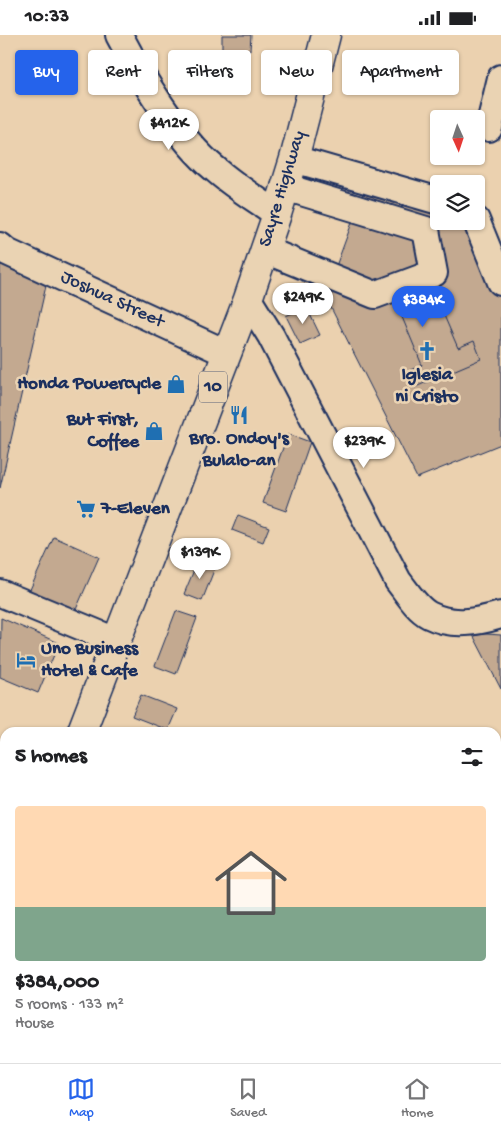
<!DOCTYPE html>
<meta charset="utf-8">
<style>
:root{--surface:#fff;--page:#f2f2f2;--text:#202124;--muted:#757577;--line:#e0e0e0;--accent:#2563eb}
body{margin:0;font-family:"Gochi Hand",sans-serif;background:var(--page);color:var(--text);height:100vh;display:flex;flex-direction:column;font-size:19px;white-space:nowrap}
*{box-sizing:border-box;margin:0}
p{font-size:16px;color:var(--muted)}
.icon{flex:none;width:28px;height:28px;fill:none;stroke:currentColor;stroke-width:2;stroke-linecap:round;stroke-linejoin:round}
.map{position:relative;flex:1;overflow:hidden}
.details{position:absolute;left:0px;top:692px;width:501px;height:336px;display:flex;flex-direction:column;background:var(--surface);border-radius:15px 15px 0 0;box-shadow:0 1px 4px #0004}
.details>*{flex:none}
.guide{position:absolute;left:15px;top:15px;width:471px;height:45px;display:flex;gap:10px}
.needle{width:32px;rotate:177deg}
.buttons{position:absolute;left:430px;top:75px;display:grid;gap:10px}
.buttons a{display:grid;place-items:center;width:55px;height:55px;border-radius:5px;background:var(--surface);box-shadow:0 1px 4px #0004;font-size:25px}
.price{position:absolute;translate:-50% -42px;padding:0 11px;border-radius:18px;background:#fff;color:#222;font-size:16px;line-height:32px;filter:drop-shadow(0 1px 2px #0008)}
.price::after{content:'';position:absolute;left:50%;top:30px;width:15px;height:11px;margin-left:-8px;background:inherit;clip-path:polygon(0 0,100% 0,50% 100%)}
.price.active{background:var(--accent);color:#fff}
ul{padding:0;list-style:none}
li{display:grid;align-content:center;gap:10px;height:265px;padding:0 15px}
li span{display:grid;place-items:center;height:155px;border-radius:5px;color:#555}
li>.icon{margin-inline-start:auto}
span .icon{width:90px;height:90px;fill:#fffc;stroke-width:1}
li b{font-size:21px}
h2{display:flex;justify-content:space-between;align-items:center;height:60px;padding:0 15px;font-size:21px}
.pill{padding:0 18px;border-radius:5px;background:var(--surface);box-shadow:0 1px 4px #0004;font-size:18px;line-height:45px}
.pill.active{background:var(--accent);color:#fff}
.status{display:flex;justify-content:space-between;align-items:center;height:35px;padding:0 25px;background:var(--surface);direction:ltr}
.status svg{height:14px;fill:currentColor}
.tab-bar{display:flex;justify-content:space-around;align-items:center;height:70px;border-top:1px solid var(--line);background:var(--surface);font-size:14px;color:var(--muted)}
.tab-bar a{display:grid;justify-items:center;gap:2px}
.tab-bar .active{color:var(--accent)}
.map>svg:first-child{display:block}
.building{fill:#c3a990;stroke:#1b2f5e}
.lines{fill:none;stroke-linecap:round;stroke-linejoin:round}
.minor-casing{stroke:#1b2f5e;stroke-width:30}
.highway-casing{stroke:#1b2f5e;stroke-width:31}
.minor{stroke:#ead3b3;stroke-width:26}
.highway{stroke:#ead3b3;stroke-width:28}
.labels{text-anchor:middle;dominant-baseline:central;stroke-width:5;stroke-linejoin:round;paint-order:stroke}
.shield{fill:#ead3b3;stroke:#596078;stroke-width:1}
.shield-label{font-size:18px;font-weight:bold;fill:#1b2f5e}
.street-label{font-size:19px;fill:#1b2f5e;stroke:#ead3b3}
.poi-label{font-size:19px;font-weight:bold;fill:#1b2f5e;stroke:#ead3b3}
</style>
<div class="status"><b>10:33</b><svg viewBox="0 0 49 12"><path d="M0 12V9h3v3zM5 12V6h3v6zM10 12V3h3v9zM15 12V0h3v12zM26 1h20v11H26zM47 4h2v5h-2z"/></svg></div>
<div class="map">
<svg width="501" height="1028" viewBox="0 0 501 1028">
<rect width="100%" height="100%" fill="#ebd1af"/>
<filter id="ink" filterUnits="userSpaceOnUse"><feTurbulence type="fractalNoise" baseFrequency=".02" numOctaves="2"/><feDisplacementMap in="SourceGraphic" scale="10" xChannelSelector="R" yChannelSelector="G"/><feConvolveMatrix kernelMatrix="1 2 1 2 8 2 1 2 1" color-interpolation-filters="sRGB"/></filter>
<g filter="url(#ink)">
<g class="building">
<path d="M222 0H251L250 15 222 14Z"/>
<path d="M364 155 439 174V186H468L501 262V409L417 443 325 261Z"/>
<path d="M0 223 48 242 0 453Z"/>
<path d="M433 255 458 313 474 306 481 324 413 353 406 337 422 330 397 270Z"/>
<path d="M306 271 320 300 300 309 286 281Z"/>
<path d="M288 399 310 407 286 476 263 468Z"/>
<path d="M238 480 269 492 263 507 232 495Z"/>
<path d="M54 502 99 522 74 579 28 559Z"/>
<path d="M199 523 216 530 202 566 184 559Z"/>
<path d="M176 576 197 583 176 639 155 631Z"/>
<path d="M1 583 59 608 38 658 0 642Z"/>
<path d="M472 598 501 600V654Z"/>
<path d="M141 660 177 674 168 695 132 681Z"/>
</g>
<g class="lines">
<g class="minor-casing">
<g id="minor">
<path d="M119 0C141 42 178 104 215 134 234 151 256 164 277 179"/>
<path d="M489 93 501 43"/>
<path d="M294 124 439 166"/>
<path d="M476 185 501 247"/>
<path d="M0 211 7 217 226 318"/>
<path d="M265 215 375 260 434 238 426 195 285 152"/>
<path d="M248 264 271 301 398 546C407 557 416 573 429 580 453 592 477 587 501 580"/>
<path d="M0 558 116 606"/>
<path d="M0 858 5 860"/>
<path d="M0 1022 13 1028"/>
</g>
</g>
<g class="highway-casing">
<g id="highway">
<path d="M81 698 248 264 277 179 294 124 326 0"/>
<path d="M0 910 5 897"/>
</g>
</g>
<use href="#minor" class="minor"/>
<use href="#highway" class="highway"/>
</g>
</g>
<defs>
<g id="church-bare" transform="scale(1.5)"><path d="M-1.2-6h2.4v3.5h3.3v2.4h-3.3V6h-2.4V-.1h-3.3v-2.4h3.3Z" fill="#1f6fb2" stroke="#ead3b3" stroke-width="2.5" paint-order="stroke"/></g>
<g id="shop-bare" transform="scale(1.5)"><path d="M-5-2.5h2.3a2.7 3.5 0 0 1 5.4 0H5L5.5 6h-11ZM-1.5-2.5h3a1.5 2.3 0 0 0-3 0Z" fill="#1f6fb2" stroke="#ead3b3" stroke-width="2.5" paint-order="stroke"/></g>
<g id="restaurant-bare" transform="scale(1.5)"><path d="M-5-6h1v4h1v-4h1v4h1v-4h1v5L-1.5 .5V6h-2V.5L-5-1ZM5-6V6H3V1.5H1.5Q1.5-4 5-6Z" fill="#1f6fb2" stroke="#ead3b3" stroke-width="2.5" paint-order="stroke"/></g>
<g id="supermarket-bare" transform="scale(1.5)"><path d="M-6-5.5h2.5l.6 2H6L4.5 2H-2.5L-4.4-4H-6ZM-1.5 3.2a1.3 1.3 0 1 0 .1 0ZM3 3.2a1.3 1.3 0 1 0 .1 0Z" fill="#1f6fb2" stroke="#ead3b3" stroke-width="2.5" paint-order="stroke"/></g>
<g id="hotel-bare" transform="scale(1.5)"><path d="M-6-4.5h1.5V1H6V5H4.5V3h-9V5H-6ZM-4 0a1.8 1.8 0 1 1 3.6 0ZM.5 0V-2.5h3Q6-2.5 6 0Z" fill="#1f6fb2" stroke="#ead3b3" stroke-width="2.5" paint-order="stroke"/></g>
</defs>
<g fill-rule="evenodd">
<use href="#church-bare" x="427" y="316"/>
<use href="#shop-bare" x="176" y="349"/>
<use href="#restaurant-bare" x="239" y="380"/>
<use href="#shop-bare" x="154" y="396"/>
<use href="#supermarket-bare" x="86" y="474"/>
<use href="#hotel-bare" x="26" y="625"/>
</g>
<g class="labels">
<rect class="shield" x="199" y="336.5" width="28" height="31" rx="4"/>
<g class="shield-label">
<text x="213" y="352">10</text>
</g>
<g class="street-label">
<text transform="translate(283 154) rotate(-73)">Sayre Highway</text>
<text transform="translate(112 265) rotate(25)">Joshua Street</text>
</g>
<g class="poi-label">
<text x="427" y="340">Iglesia<tspan x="427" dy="22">ni Cristo</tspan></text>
<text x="161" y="349" text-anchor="end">Honda Powercycle</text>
<text x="139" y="385" text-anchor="end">But First,<tspan x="139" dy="22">Coffee</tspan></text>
<text x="239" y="404">Bro. Ondoy's<tspan x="239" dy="22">Bulalo-an</tspan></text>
<text x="101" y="474" text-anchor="start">7-Eleven</text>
<text x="41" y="614" text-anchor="start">Uno Business<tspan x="41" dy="22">Hotel &amp; Cafe</tspan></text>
</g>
</g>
</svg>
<div class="buttons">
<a><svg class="needle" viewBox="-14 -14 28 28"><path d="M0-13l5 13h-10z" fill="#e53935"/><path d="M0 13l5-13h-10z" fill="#757577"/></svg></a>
<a><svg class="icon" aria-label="layers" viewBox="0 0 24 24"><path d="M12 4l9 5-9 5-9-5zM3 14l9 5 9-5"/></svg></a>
</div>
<b class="price" style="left:169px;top:116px">$412K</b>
<b class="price" style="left:303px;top:290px">$249K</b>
<b class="price active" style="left:423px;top:293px">$384K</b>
<b class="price" style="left:364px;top:434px">$239K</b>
<b class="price" style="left:200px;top:545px">$139K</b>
<div class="guide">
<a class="pill active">Buy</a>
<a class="pill">Rent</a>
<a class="pill">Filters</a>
<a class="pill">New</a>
<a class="pill">Apartment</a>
</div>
<section class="details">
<h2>5 homes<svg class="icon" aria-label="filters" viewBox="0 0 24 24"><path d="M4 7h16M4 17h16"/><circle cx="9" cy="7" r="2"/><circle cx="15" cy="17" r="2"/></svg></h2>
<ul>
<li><span style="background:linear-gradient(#ffd9b3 65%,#7fa58c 0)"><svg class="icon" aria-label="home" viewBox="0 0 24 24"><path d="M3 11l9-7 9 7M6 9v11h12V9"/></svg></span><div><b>$384,000</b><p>5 rooms · 133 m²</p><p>House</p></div></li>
</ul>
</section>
</div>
<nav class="tab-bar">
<a class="active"><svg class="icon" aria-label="map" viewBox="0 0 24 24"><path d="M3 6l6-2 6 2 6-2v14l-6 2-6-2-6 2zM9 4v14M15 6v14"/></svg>Map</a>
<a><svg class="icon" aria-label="saved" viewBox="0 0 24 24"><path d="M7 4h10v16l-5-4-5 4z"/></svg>Saved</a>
<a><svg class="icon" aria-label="home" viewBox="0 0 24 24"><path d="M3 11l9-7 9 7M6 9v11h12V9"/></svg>Home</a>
</nav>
